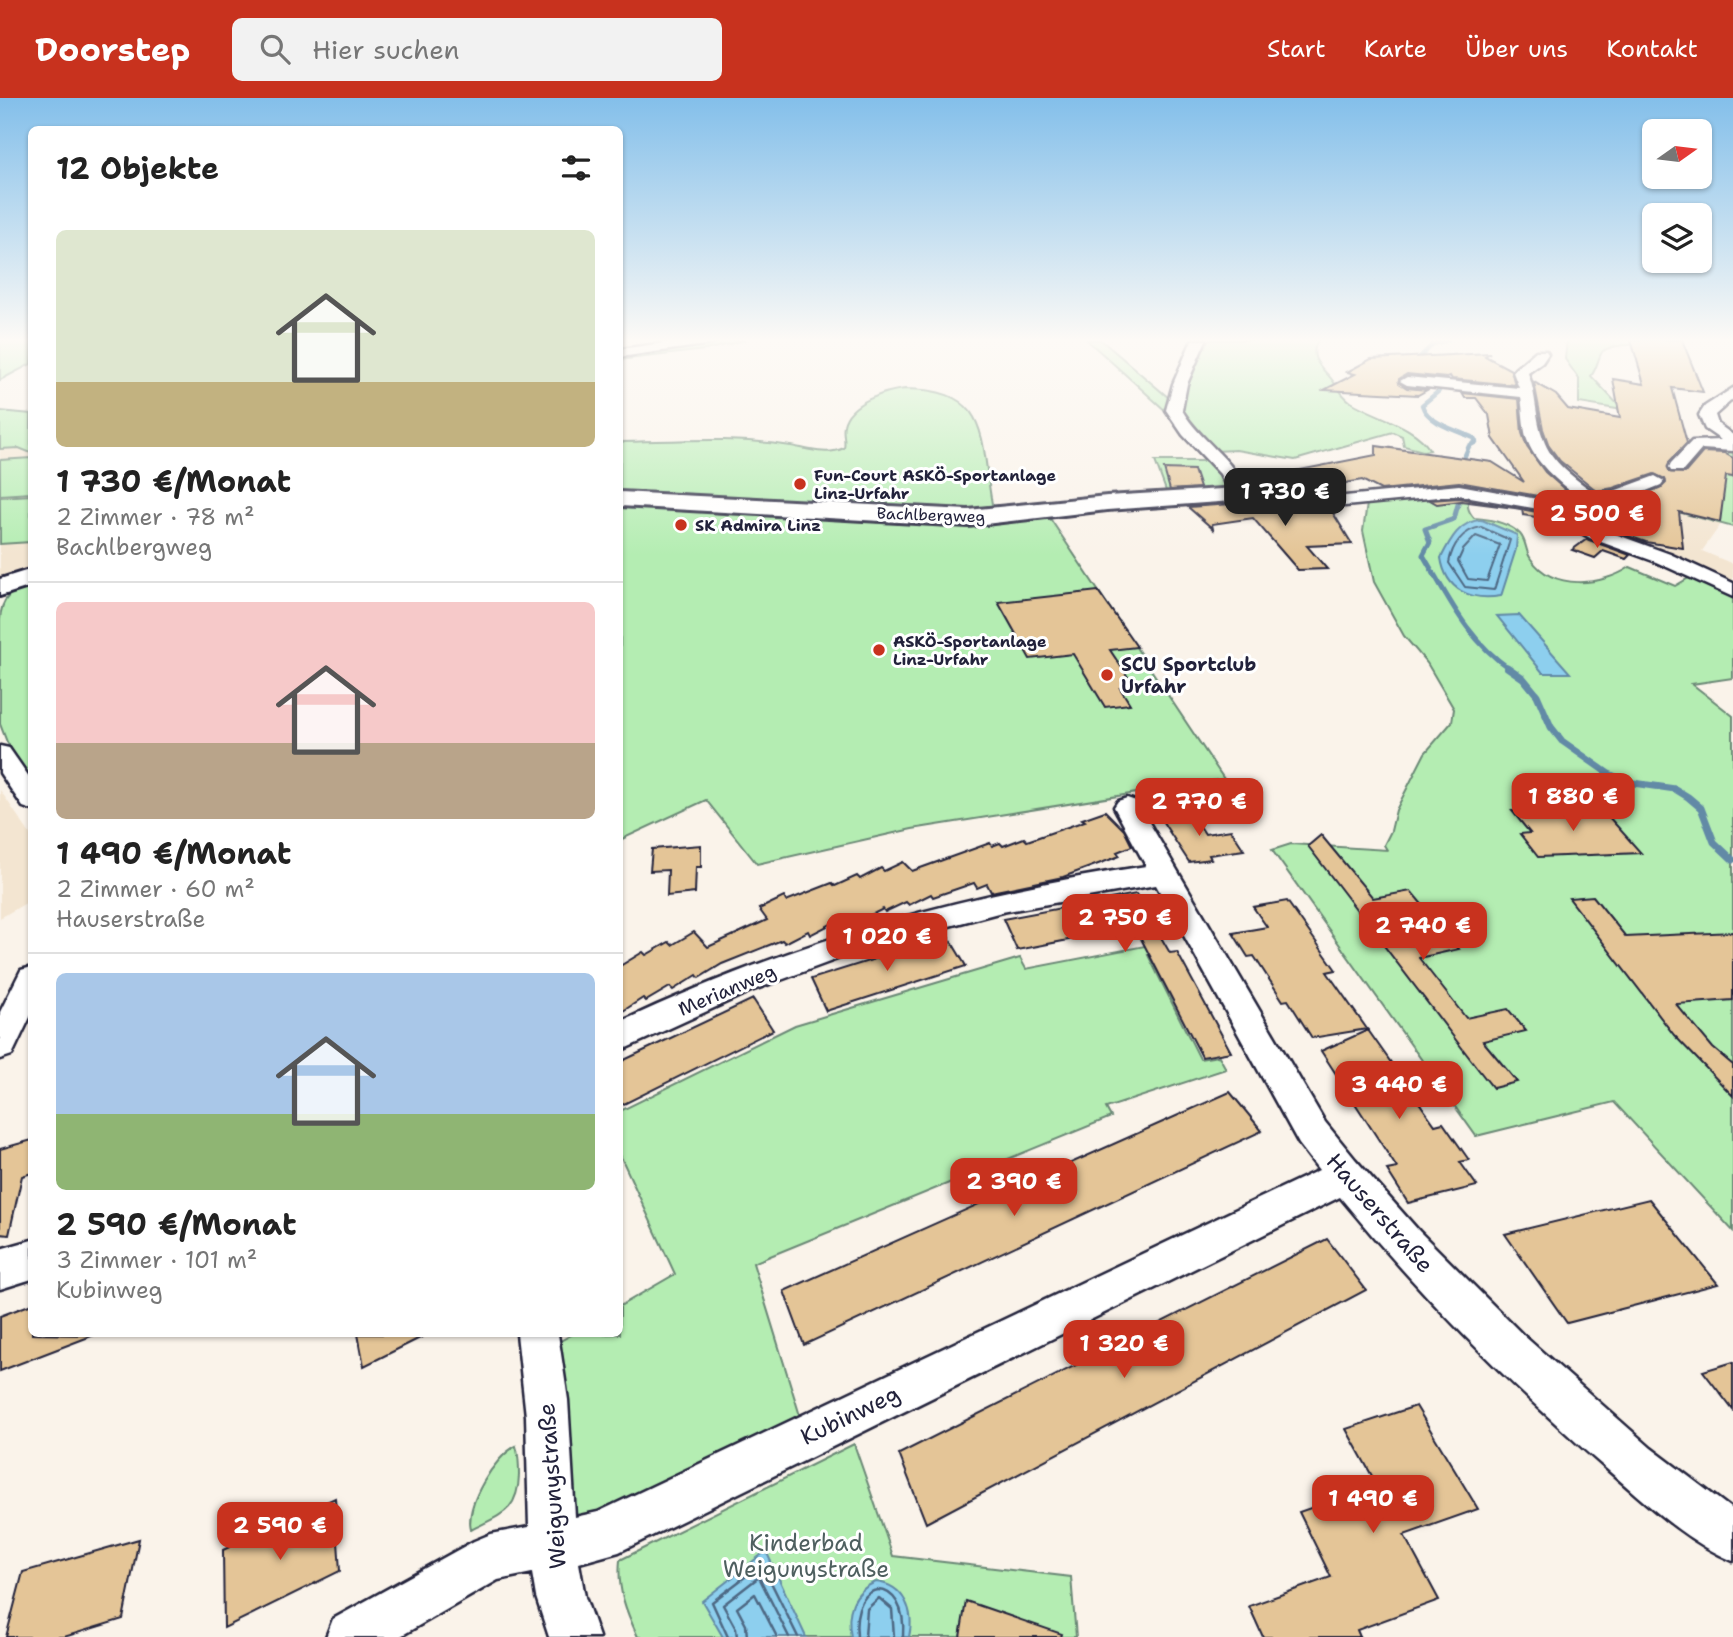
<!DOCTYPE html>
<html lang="de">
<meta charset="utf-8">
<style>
:root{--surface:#fff;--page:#f2f2f2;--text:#222;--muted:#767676;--line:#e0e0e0;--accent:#c8321e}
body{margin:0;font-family:"Shantell Sans",sans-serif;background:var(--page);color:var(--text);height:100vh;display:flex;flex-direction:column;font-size:26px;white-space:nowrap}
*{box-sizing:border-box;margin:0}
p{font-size:23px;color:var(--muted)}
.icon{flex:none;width:38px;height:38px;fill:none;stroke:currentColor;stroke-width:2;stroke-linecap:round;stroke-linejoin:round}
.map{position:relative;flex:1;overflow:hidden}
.panel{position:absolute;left:28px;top:28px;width:595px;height:1211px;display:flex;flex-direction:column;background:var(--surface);border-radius:10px;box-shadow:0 2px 5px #0004}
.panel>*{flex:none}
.needle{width:46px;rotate:76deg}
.tools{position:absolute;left:1642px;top:21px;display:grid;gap:14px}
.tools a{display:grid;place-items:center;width:70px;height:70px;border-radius:10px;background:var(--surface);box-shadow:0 2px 5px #0004;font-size:35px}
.price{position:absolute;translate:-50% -60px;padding:0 16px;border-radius:14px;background:var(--accent);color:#fff;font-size:23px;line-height:46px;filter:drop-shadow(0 2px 4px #0008)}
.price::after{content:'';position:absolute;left:50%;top:42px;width:21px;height:16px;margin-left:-10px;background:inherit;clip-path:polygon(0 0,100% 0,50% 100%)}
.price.current{background:#222;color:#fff}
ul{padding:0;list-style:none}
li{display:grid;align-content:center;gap:14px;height:371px;padding:0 28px}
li+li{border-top:2px solid var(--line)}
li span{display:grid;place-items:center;height:217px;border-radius:10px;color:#555}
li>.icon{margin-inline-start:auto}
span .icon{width:126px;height:126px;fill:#fffc;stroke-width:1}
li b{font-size:30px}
h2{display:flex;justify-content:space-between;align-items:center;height:84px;padding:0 28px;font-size:30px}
header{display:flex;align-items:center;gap:42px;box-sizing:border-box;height:98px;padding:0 35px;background:var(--accent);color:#fff}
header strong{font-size:33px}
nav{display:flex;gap:38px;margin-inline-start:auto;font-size:24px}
.search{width:490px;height:63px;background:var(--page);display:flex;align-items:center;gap:18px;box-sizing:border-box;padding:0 24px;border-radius:10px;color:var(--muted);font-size:26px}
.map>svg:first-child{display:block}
.built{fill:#f3e5d1}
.green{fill:#b4edb2;stroke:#6b8876;stroke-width:2}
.water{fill:#8dcfee;stroke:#628aa6;stroke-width:2}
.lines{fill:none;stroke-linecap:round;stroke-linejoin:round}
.shore-far1{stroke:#4d6783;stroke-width:2}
.shore{stroke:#4d6783;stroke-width:2.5}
.stream-far2{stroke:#628aa6;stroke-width:4.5}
.stream-far1{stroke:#628aa6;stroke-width:5}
.stream{stroke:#628aa6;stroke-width:7}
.building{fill:#e4c597;stroke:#22223b;stroke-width:2}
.street-casing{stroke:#22223b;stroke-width:5}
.secondary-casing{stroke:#22223b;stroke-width:6}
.street{fill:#fff;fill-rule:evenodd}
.secondary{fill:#fff;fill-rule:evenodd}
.poi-dot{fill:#c8321e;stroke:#fff;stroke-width:2.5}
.labels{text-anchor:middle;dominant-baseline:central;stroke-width:6;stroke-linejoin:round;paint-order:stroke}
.far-poi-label{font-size:16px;font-weight:bold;fill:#22223b;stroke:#fff;text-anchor:start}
.far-street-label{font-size:16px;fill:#22223b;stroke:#fff}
.poi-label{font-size:19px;font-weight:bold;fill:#22223b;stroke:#fff;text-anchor:start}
.street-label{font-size:19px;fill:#22223b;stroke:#fff}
.near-street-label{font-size:23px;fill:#22223b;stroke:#fff}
.near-park-label{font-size:23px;fill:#4e5f5f;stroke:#fff}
</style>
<header>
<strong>Doorstep</strong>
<div class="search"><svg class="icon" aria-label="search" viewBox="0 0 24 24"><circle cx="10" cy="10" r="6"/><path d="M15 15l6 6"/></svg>Hier suchen</div>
<nav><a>Start</a><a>Karte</a><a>Über uns</a><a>Kontakt</a></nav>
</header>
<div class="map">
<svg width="1733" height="1539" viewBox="0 0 1733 1539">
<rect width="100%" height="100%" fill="#faf3ea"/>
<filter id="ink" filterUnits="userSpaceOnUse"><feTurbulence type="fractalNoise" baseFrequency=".0143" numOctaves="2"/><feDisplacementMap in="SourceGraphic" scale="14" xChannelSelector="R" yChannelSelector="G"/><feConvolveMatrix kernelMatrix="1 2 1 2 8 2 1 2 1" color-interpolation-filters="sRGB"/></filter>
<g filter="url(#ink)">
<g class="built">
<path d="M19 350 31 355V475L0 486V351Z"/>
<path d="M1633 397 1637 403 1721 426 1702 453 1733 466V490L1599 435 1565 413 1568 406Z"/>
<path d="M0 692 32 739 31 802 0 820Z"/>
</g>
<g class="green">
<path d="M0 242H32L31 266 0 282Z"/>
<path d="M719 242H746L705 252 620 262V256Z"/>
<path d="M1087 242H1101L1170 301 1168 315Z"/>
<path d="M1204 242H1318C1310 257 1316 264 1326 275 1336 284 1339 296 1351 304 1375 319 1415 327 1430 352L1423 353 1404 348 1402 338 1393 334 1295 362 1236 352 1214 353 1181 314C1184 290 1198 267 1204 242Z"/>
<path d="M1567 242H1667V245C1651 247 1615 244 1603 253 1599 256 1597 271 1591 278L1623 312 1579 305V281L1565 261Z"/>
<path d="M905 291C991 291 980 340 992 406L1000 415 1045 413 1224 681 912 731 757 766 706 702 620 742V344C677 343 735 338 791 348 808 351 827 358 844 350 846 342 842 335 844 327 849 304 886 293 905 291Z"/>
<path d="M0 313 31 316V355L19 350 0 351Z"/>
<path d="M1702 349 1733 350V429L1637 403 1633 397 1680 369Z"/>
<path d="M31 360V395L0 397V362Z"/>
<path d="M1155 363H1209L1225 381 1228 389 1168 398Z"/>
<path d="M31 397V444L0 446V399Z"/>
<path d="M1430 397H1471C1466 406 1467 412 1474 420 1489 421 1509 425 1520 436 1527 444 1525 453 1531 461 1553 493 1602 488 1630 469L1675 488 1694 477 1733 496V580L1692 586 1733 618V1133L1614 1004 1476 1038 1272 752 1291 746 1387 752 1384 747 1391 733 1396 712 1425 655 1452 624 1454 611 1427 565 1404 538 1374 484 1363 433 1367 406Z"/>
<path d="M31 484V683L7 644 0 626V522C1 499 12 493 31 484Z"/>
<path d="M1160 845 1165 854 1148 857 1200 961 1219 958 1226 971 1106 1010 1111 1019 753 1165 801 1321 581 1423 572 1416 555 1246 573 1236H620V1208L675 1176 620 1057V1013L795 927 1020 860 1026 871Z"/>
<path d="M854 1346 893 1458 1071 1479 1076 1539H638C626 1513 617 1491 620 1462Z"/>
<path d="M516 1348C519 1357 519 1367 519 1377 518 1414 501 1416 471 1432 465 1407 494 1359 516 1348Z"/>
</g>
<g class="water">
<path d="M1482 422 1517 437 1516 451 1501 498C1471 503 1446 493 1441 460 1450 442 1460 422 1482 422Z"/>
<path d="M1519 517 1570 575H1543L1497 518Z"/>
<path d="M766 1453 806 1539H723L702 1503Z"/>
<path d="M876 1484C904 1487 915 1513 909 1539H851C846 1515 852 1493 876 1484Z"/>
</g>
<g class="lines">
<g class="shore-far1">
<path d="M1481 429 1510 442 1494 492 1465 489 1449 465C1452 447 1463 432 1481 429Z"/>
<path d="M1476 438 1500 447 1487 483 1468 481 1458 463 1463 452Z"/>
</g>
<g class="shore">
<path d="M728 1539 712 1504 762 1466 798 1539"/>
<path d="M737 1539 736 1531 723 1507 759 1479 789 1539"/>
<path d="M747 1539 746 1527 737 1510 755 1496 777 1539"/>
<path d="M857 1539C850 1476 908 1477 903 1539"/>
<path d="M865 1539 867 1511 879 1500 892 1511 894 1539"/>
</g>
<g class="stream-far2">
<path d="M1448 242 1433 246 1410 269 1440 289 1439 293 1422 307C1427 325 1458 333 1474 340L1476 344 1469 348 1460 369"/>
<path d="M1472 380 1475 385"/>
</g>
<path class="stream-far1" d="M1474 383 1477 389 1460 399 1454 421 1425 431 1430 444 1423 457C1448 499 1468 543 1510 571"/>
<path class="stream" d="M1507 569 1523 580 1537 597 1551 629 1562 643 1609 676 1627 684 1675 691 1688 699 1701 710 1714 744 1733 762"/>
</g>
<g class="building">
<path d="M1631 242H1682L1703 294 1672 290 1687 345 1669 364V374L1685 375 1703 354 1724 355 1733 360V379L1726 378 1720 424 1679 414 1683 450 1646 444 1605 430 1575 412 1625 404 1662 389 1666 385 1665 381 1654 376 1613 390 1597 393 1560 363 1549 348 1543 331 1534 284 1556 297 1568 311 1620 320 1613 281 1644 286Z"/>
<path d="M1490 255 1485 258 1511 272 1515 287 1452 281 1450 278 1447 280 1407 276 1399 281V285L1407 290 1427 292 1418 297 1324 292 1355 276 1347 274 1371 261Z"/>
<path d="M1462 295 1519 301 1522 335 1527 349 1545 374 1571 397 1549 400 1459 384 1381 392 1362 382 1318 390 1321 394 1263 390 1254 381 1376 357V348L1492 364 1524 384 1493 340 1489 317 1476 300H1465Z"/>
<path d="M1164 371 1194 372 1200 390 1170 392Z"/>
<path d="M1459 400 1543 415 1556 422 1523 417 1522 411 1461 403 1437 406 1430 402Z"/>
<path d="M1247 405 1330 410 1352 446 1307 448 1327 471 1298 472 1253 420 1212 426 1213 431 1188 409Z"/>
<path d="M1587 441 1589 442 1630 457 1626 461 1603 453 1595 460 1572 452Z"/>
<path d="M1098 493 1137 549 1110 552 1134 588 1120 590 1130 606 1105 609 1073 556 1030 561 998 504Z"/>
<path d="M1600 709 1641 755 1538 759 1520 736 1530 735 1512 713Z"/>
<path d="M1105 713 1124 732 1132 748 1117 754 1120 758 1063 779 991 794 987 786 977 790 974 785 933 799 931 796 909 807 906 804 885 814 883 811 861 822 858 818 836 829 833 825 810 837 808 833 785 845 782 842 722 866 699 880 697 877 673 892 670 889 646 903 643 900 620 915V868L643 854 646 857 669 844 672 847 694 834 708 849 767 822 759 811 784 799 786 803 832 785 835 788 857 778 860 781 881 770 884 773 903 764 912 773 990 745 992 748 1000 745 1003 748 1024 740 1027 743 1085 723 1082 721Z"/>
<path d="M1191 714 1205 736 1231 732 1244 752 1209 757 1211 761 1189 764 1159 718Z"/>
<path d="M1321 737 1373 800 1411 793 1459 851 1419 860 1466 920 1508 911 1526 933 1483 943 1517 984 1493 990 1478 971 1308 748Z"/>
<path d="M701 747V769H696L695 795 667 798 668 772 650 773 652 751Z"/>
<path d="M1136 796 1170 855 1177 854 1231 954 1202 959 1135 829 1017 852 1003 821Z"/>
<path d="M1593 798 1626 839 1733 834V902L1676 906 1713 950 1733 967V998L1674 937 1569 800Z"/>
<path d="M1287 803 1336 872 1327 874 1367 931 1312 940 1288 902 1283 903 1254 858 1248 859 1233 835 1267 829 1253 809Z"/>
<path d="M948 838 966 868 826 913 811 881Z"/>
<path d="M753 901 773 932 620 1008V964Z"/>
<path d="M1368 932 1435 1027 1443 1025 1469 1062 1460 1064 1477 1088 1408 1105 1387 1072 1397 1070 1321 953Z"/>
<path d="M1230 994 1262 1033 804 1247 784 1193Z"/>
<path d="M32 1042V1075L22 1078 9 1137 0 1136V1051Z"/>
<path d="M1649 1101 1718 1186 1567 1225 1505 1136Z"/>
<path d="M1327 1141 1366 1192 926 1425 899 1356Z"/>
<path d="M32 1206V1236L94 1237 0 1273V1218Z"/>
<path d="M358 1236H428L364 1268Z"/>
<path d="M1733 1264V1312L1703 1273Z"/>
<path d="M1416 1308 1478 1411 1404 1437 1439 1502 1357 1532 1360 1539H1263L1249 1508 1331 1479 1299 1414 1377 1387 1346 1331Z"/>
<path d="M335 1400 340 1473 224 1530 223 1452Z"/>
<path d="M139 1441 123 1521 64 1539H6L23 1474Z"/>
<path d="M966 1503 1062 1536 1061 1539H960Z"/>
</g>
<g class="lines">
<g class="street-casing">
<g id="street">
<path d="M686 242H718L711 246 620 259V251Z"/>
<path d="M1192 242H1206L1187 286 1182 312C1199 342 1232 359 1245 392L1345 398 1459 387 1549 403 1578 399C1557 383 1534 364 1526 339 1523 326 1523 312 1521 299L1407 287 1400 283 1407 279 1519 290 1513 274 1515 271 1536 253H1546L1548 256 1542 265 1528 275C1537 299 1535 319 1543 340 1551 365 1576 381 1596 396L1614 393 1655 378 1664 383 1661 387 1624 402 1567 411 1604 432 1670 456 1733 485V499L1656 464 1590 440 1544 412 1459 397 1345 408 1232 401 1220 376 1183 337 1166 312 1173 286Z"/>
<path d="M1733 290V301L1715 317 1718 326 1733 337V353L1702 351 1683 373H1671L1669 369 1671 365 1692 343 1721 342 1705 331 1699 317 1705 308Z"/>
<path d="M0 648 9 650 32 683V712L23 709 0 675Z"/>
<path d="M1127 700 1136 703 1140 709 1325 1024 1355 1061 1419 1133 1522 1236 1651 1350 1733 1412V1463C1687 1444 1646 1405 1609 1373 1512 1289 1421 1198 1340 1099L619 1454 579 1465 585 1499 599 1539H549L536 1499 532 1475 498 1482 399 1539H326L333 1521 474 1443 491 1436 529 1429 526 1318 517 1236H558L568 1302 575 1419 598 1414 1319 1072 1299 1046 1156 787 1002 814 870 849 751 893 620 953V924C788 845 962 795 1146 768L1114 709 1118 703Z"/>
<path d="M32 869V915L12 957 0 961V914L21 872Z"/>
<path d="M32 1142V1181L0 1191V1151Z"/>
</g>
</g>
<g class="secondary-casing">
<g id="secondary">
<path d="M1238 390 1247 392 1250 397 1247 402 1107 412 968 428 620 408V394L968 412 1107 398Z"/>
<path d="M32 471V488L0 498V481Z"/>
</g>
</g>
<use href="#street" class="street"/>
<use href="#secondary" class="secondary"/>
</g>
</g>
<linearGradient id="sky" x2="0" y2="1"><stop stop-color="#83bfea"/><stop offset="0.53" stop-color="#fdfaf6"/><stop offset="1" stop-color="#fdfaf6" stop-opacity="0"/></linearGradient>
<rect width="1733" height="457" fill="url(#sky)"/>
<g class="poi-dot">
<circle cx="800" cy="386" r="7"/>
<circle cx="681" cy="427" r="7"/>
<circle cx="879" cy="552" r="7"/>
<circle cx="1107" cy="577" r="7"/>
</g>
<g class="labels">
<g class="far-poi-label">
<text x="814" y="377">Fun-Court ASKÖ-Sportanlage<tspan x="814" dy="18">Linz-Urfahr</tspan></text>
<text x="695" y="427">SK Admira Linz</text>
<text x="893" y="543">ASKÖ-Sportanlage<tspan x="893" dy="18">Linz-Urfahr</tspan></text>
</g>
<g class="far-street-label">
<text transform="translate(931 417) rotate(2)">Bachlbergweg</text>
</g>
<g class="poi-label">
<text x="1121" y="566">SCU Sportclub<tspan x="1121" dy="22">Urfahr</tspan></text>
</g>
<g class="street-label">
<text transform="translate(727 892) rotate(-23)">Merianweg</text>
</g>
<g class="near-street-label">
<text transform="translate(1380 1115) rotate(49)">Hauserstraße</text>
<text transform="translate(850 1317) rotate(-26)">Kubinweg</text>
<text transform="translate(552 1388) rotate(-94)">Weigunystraße</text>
</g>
<g class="near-park-label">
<text x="806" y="1445">Kinderbad<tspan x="806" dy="26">Weigunystraße</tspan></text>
</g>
</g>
</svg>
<div class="tools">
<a><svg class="needle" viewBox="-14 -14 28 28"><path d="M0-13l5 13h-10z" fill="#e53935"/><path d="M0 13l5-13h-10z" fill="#767676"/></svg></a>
<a><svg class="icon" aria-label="layers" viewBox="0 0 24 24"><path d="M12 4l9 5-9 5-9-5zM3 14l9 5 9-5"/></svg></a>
</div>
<b class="price current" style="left:1285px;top:430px">1 730 €</b>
<b class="price" style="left:1597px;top:452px">2 500 €</b>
<b class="price" style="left:1573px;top:735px">1 880 €</b>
<b class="price" style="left:1199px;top:740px">2 770 €</b>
<b class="price" style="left:1125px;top:856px">2 750 €</b>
<b class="price" style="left:1423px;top:864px">2 740 €</b>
<b class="price" style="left:887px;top:875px">1 020 €</b>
<b class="price" style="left:1399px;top:1023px">3 440 €</b>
<b class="price" style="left:1014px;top:1120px">2 390 €</b>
<b class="price" style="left:1124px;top:1282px">1 320 €</b>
<b class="price" style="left:1373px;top:1437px">1 490 €</b>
<b class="price" style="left:280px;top:1464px">2 590 €</b>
<section class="panel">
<h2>12 Objekte<svg class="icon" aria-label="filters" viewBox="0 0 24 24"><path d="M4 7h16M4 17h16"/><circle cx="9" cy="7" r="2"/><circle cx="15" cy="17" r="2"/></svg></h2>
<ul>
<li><span style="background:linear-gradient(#dfe7d0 70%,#c2b280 0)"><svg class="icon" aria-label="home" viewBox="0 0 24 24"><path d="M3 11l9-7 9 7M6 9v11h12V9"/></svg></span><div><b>1 730 €/Monat</b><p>2 Zimmer · 78 m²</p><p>Bachlbergweg</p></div></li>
<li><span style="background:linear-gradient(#f6c9c9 65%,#b9a48a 0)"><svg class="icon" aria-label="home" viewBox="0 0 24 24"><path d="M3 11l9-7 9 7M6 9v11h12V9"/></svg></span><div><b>1 490 €/Monat</b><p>2 Zimmer · 60 m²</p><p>Hauserstraße</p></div></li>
<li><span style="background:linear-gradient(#a9c7e8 65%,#8fb573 0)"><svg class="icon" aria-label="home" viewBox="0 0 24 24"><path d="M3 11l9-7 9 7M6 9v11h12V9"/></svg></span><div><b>2 590 €/Monat</b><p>3 Zimmer · 101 m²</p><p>Kubinweg</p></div></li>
</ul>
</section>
</div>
